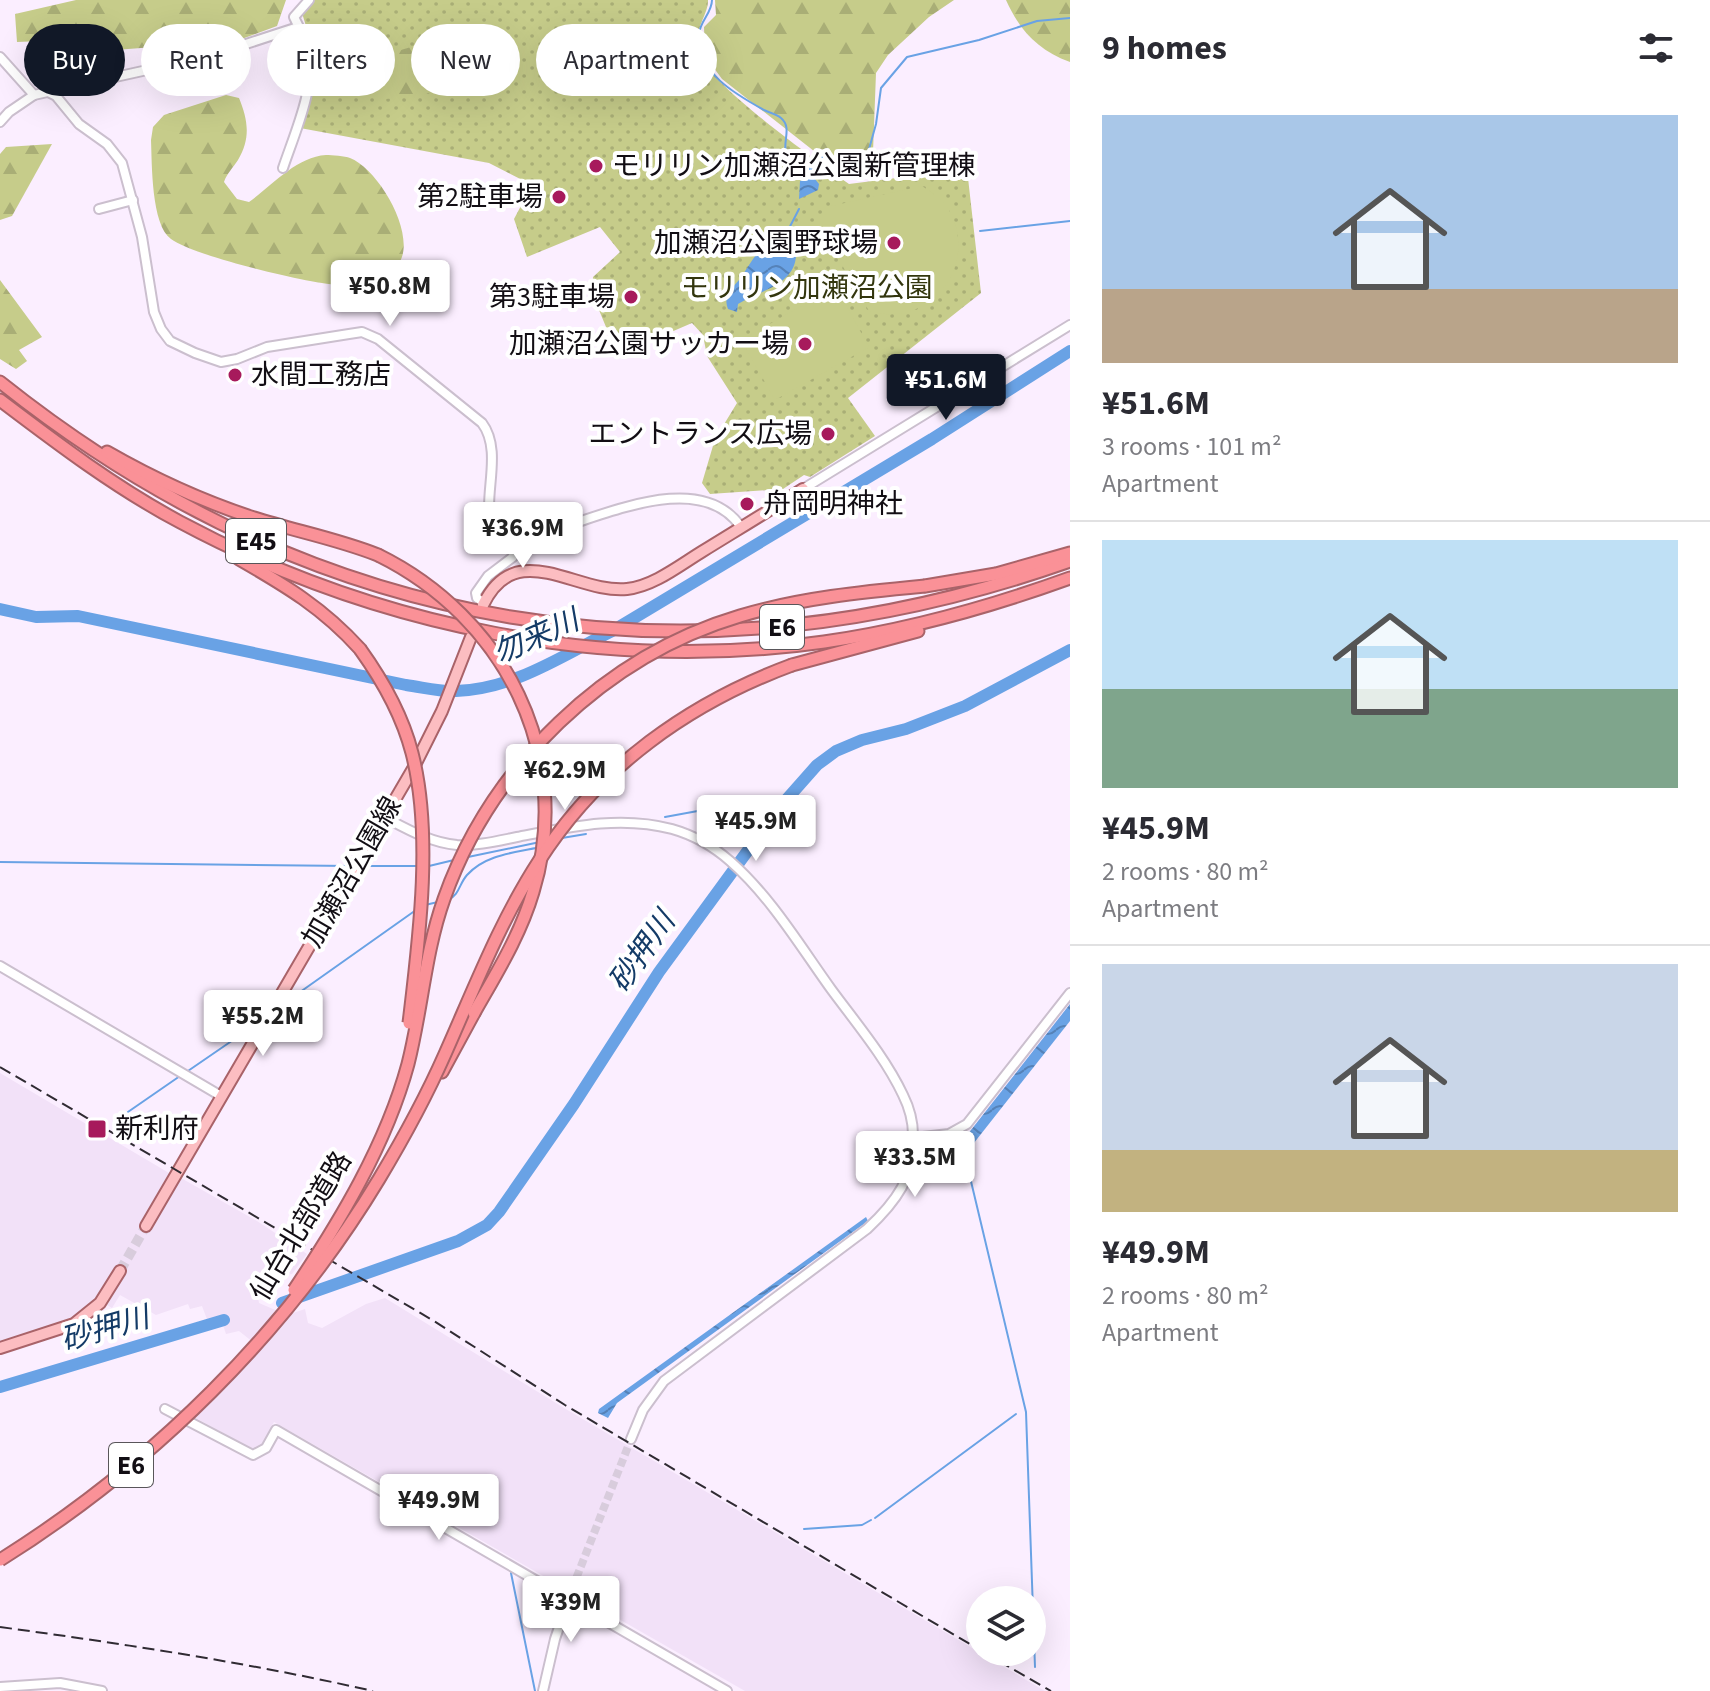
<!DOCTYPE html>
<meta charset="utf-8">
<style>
:root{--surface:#fff;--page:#f2f2f3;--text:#2b2b33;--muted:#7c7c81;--line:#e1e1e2;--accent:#111827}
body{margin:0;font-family:"Source Sans 3","Noto Sans JP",sans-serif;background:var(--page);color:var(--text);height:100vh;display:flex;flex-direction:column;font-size:30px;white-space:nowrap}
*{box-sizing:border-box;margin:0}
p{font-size:26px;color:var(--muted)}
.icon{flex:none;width:44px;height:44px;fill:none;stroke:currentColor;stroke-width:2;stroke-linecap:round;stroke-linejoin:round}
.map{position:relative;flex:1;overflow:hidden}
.drawer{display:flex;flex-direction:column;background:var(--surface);width:640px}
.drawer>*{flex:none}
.top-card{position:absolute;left:24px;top:24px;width:760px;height:72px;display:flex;gap:16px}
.buttons{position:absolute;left:966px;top:1586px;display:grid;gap:16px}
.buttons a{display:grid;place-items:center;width:80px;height:80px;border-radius:50%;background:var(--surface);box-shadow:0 8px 32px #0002;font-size:40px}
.price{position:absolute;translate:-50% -68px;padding:0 18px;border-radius:8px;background:#fff;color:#222;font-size:26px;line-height:52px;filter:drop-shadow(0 2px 4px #0008)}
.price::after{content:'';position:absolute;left:50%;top:48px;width:24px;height:18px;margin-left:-12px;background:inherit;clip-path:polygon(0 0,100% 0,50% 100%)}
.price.selected{background:var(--accent);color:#fff}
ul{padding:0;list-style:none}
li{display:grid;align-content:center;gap:16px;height:424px;padding:0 32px}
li+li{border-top:2px solid var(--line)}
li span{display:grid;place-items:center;height:248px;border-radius:0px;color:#555}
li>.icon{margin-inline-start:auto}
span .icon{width:144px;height:144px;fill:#fffc;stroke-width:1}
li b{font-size:34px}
h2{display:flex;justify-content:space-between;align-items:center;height:96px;padding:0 32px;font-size:34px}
.chip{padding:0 28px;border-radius:36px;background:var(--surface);box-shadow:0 8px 32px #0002;font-size:28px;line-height:72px}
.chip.selected{background:var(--accent);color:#fff}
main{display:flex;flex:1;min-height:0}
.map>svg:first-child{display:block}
.built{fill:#f2e1f8}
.grass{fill:url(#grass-dots)}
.forest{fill:url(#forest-firs)}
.pitch{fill:#c6cc8a}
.water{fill:url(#water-waves)}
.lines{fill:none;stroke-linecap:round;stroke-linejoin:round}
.stream{stroke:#69a2e5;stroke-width:2}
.river{stroke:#69a2e5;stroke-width:12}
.minor-tunnel{stroke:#d8ccdc;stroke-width:8;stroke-dasharray:8 4;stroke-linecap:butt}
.major-tunnel{stroke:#d8ccdc;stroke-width:10;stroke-dasharray:10 5;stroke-linecap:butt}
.minor-casing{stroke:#cbbfce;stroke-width:12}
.major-casing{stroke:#a96369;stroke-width:14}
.highway-casing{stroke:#a96369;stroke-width:15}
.minor{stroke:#fff;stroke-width:8}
.major{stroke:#fcbdc1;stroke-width:10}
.highway{stroke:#fa9197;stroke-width:11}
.rail{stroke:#302b33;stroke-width:2;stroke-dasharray:12 6;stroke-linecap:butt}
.highway-bridge-casing{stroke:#a96369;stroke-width:15;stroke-linecap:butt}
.highway-bridge{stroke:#fa9197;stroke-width:11}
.poi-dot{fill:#a71a5c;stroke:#fff;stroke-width:3}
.labels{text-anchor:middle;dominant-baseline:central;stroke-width:8;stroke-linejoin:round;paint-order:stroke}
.shield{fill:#fff;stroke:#59565a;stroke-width:2}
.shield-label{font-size:26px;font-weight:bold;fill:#120e14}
.poi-label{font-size:28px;fill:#120e14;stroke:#fff;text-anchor:end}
.park-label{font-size:28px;fill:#33360e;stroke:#fff}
.street-label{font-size:28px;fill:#120e14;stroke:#fff}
.water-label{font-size:30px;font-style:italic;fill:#143b67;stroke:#fff}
</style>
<main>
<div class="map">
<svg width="1070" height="1691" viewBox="0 0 1070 1691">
<defs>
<pattern id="grass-dots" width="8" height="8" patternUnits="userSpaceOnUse" patternTransform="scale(2)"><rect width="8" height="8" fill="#c6cc8a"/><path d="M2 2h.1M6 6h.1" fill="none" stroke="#a9ae76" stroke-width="1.8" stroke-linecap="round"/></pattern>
<pattern id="forest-firs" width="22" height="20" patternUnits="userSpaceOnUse" patternTransform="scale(2)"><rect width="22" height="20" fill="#c6cc8a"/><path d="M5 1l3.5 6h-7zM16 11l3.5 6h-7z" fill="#a9ae76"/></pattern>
<pattern id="water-waves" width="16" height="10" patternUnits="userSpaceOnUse" patternTransform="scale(2)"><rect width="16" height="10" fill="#69a2e5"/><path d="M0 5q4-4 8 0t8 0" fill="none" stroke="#5582b8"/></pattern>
</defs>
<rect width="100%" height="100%" fill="#fbeeff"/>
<path class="built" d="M0 1073 169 1173 139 1225 151 1231 181 1178 257 1221 307 1254 292 1274 255 1280 259 1303 287 1315 305 1309 308 1323 322 1328 366 1304 385 1298 564 1408 1045 1691H745L274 1422 260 1448 254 1450 194 1417 259 1347 239 1331 226 1334 221 1319 208 1322 202 1306 190 1309 188 1304 156 1315 120 1295 112 1308 107 1305 126 1274 115 1267 91 1304 69 1321 0 1341Z"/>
<path class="grass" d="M314 0H708C709 13 694 29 697 48 701 80 819 162 849 184L967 169 981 293 848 398 875 436 810 477 804 475 783 489 710 494 702 483 715 439 737 403 707 356 703 335 692 323 641 345 613 344 592 293 593 277 620 252 600 227 527 257 514 219 532 185 489 163 300 128C315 75 319 67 302 13Z"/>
<g class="forest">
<path d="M76 0H286L277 26 206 52 180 45 76 53 67 40 17 42 15 14Z"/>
<path d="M715 0H954L929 17 888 55 876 73 873 152 862 176 847 177 722 79 705 56 704 27 716 15Z"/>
<path d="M1006 0H1070V62C1038 50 1020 31 1006 0Z"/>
<path d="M441 38 449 49 463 88 386 99 373 92 381 56Z"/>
<path d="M226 95 239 98C248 120 251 138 238 160 233 168 227 173 224 182L237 199 249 202C273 185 296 157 326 155 332 155 345 156 350 158 379 169 420 239 397 266 385 280 359 286 341 285 313 285 191 255 171 239 151 225 152 163 151 140L153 127 164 115Z"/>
<path d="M52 144 12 216 0 220V154L6 147Z"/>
<path d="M0 280 42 337 19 350 27 361 16 369 0 359Z"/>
</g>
<g class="pitch">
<path d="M922 186C932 193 943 199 949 210 980 266 930 329 869 311L819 226 831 206Z"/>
<path d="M836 287 869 347 775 400 741 340Z"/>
</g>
<g class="water">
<path d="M793 165 817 167 815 179 819 184 818 190 799 199 800 181 812 175 805 170 790 173 787 168Z"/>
<path d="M778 239 791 243 796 249C799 284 763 289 738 304L737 312 728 309C722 293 734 288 742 276 752 261 759 245 778 239Z"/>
<path d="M1070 1004V1021L970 1148 960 1154 956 1149Z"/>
<path d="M866 1217 868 1221 617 1403 608 1418 598 1413 599 1409Z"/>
</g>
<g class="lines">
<g class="stream">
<path d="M712 0C712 13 700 21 699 34 697 73 735 94 764 110 770 113 776 114 781 118 794 129 779 145 789 158 802 163 815 153 828 158 839 163 844 173 856 173L866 160 876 124 881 88 907 57 979 40 1037 21 1070 18"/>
<path d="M980 231 1070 221"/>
<path d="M783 240 799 209"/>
<path d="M772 803 779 808"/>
<path d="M665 817 763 799"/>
<path d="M562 838 586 834"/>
<path d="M468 857 540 842"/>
<path d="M0 862 351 866"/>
<path d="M361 866H419"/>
<path d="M429 866 454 860"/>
<path d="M448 900C460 894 459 884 467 875 484 856 510 853 536 848"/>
<path d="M425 905 438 902"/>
<path d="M286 1002 416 910"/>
<path d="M185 1073 252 1027"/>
<path d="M119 1125 125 1114 180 1076"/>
<path d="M964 1152 1026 1412 1035 1667"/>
<path d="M917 1180 959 1150"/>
<path d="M875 1518 1016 1414"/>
<path d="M804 1529 862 1525 871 1520"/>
<path d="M511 1573 535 1691"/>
</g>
<g class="river">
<path d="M0 609 36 617 78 616 406 685C422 687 440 692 456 691 515 689 563 655 614 630L932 439 1070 351"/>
<path d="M282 1303 458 1241 487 1225 499 1212 574 1104 659 972 779 808 817 765 836 751 862 740 906 729 965 706 1070 650"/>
<path d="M0 1387 224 1320"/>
</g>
<path class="minor-tunnel" d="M572 1589 631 1439"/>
<path class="major-tunnel" d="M120 1271 146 1226"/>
<g class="minor-casing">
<g id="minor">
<path d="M0 57 34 95"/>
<path d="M50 93 56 96 79 124 107 144 122 163 142 237 154 312 161 329 170 341 195 353 221 362 237 359 267 347 349 334 362 332 378 339 482 423C507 456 474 514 499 533 534 561 686 448 741 527"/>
<path d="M0 122 9 112 34 95 206 57 298 27"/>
<path d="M283 168C294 135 316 86 309 52 307 40 299 28 294 17L309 0"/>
<path d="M99 209 133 200"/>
<path d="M803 489 1070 325"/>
<path d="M484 603 477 598 476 593 488 576 513 557 515 538"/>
<path d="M384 817C407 829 431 843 457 845 477 846 497 841 517 837 569 827 620 815 672 829 693 835 714 847 730 861 771 897 800 946 831 989 856 1023 885 1057 903 1095 909 1107 913 1121 913 1135 916 1176 895 1203 867 1229L664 1381 643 1410 631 1439"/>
<path d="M0 966 221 1096"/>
<path d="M914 1138 949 1134 967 1124 1070 993"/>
<path d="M165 1409 253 1455 266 1448 276 1430 727 1691"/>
<path d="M0 1687 60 1683 102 1691"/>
<path d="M543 1691 555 1639 572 1589"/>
</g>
</g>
<g class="major-casing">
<g id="major">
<path d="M483 605C516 536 576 594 627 589 654 586 680 565 703 551 737 530 770 510 803 489"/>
<path d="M146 1226 414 767 442 711 471 637"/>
<path d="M0 1348 74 1324 100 1303 120 1271"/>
</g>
</g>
<g class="highway-casing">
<g id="highway">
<path d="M0 382C317 635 688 696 1070 561"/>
<path d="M0 400C58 444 116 488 180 522 376 627 604 673 824 642 908 630 990 607 1070 578"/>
<path d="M107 452C154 479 202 501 254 518 295 531 338 539 378 555"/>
<path d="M239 559C286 586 323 608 360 649"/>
<path d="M925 586 996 574 1070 553"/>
<path d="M792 665 918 631"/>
<path d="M442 1072 474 1013"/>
</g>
</g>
<use href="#minor" class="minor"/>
<use href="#major" class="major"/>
<use href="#highway" class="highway"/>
<g class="rail">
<path d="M0 1067 434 1321 565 1405 980 1650"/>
<path d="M0 1627C125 1644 250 1663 373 1691"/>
<path d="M983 1652 1051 1691"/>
</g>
<g class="highway-bridge-casing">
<g id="highway-bridge">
<path d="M378 555C504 617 575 754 533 892 520 936 496 974 474 1013"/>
<path d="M360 649C383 681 402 714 412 753 433 834 419 940 409 1023"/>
<path d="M294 1290C340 1221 386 1145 408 1064 422 1009 425 952 444 899 491 766 605 656 740 616 800 598 862 592 925 586"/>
<path d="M0 1560C152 1465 286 1333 379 1179 403 1139 426 1097 445 1054 474 989 500 921 539 861 599 767 689 703 792 665"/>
</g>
</g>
<use href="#highway-bridge" class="highway-bridge"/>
</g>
<g class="poi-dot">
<circle cx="596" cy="166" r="8"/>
<circle cx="559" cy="197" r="8"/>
<circle cx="894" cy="243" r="8"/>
<circle cx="631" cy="297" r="8"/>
<circle cx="805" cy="344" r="8"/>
<circle cx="235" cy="375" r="8"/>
<circle cx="828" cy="434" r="8"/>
<circle cx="747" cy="504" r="8"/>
<rect x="87" y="1119" width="20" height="20" rx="4"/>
</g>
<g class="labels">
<g class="shield">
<rect x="226" y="519" width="60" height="44" rx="6"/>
<rect x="760" y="605" width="44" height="44" rx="6"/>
<rect x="109" y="1443" width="44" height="44" rx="6"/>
</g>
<g class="shield-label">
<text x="256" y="541">E45</text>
<text x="782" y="627">E6</text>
<text x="131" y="1465">E6</text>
</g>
<g class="poi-label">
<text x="612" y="166" text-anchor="start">モリリン加瀬沼公園新管理棟</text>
<text x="543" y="197">第2駐車場</text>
<text x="878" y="243">加瀬沼公園野球場</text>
<text x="615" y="297">第3駐車場</text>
<text x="789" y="344">加瀬沼公園サッカー場</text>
<text x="251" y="375" text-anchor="start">水間工務店</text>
<text x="812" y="434">エントランス広場</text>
<text x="763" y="504" text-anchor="start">舟岡明神社</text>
<text x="115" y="1129" text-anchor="start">新利府</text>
</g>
<g class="park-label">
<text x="807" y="288">モリリン加瀬沼公園</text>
</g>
<g class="street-label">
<text transform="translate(352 872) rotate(-60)">加瀬沼公園線</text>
<text transform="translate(301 1226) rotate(-59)">仙台北部道路</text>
</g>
<g class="water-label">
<text transform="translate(536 637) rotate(-24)">勿来川</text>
<text transform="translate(642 952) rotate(-55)">砂押川</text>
<text transform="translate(105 1329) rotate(-16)">砂押川</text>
</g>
</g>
</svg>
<div class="buttons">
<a><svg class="icon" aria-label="layers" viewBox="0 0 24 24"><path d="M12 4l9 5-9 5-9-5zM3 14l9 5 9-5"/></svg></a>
</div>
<b class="price" style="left:390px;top:328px">¥50.8M</b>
<b class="price selected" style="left:946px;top:422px">¥51.6M</b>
<b class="price" style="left:523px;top:570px">¥36.9M</b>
<b class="price" style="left:565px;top:812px">¥62.9M</b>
<b class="price" style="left:756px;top:863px">¥45.9M</b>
<b class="price" style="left:263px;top:1058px">¥55.2M</b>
<b class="price" style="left:915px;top:1199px">¥33.5M</b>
<b class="price" style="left:439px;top:1542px">¥49.9M</b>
<b class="price" style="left:571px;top:1644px">¥39M</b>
<div class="top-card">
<a class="chip selected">Buy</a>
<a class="chip">Rent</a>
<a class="chip">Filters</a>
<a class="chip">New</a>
<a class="chip">Apartment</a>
</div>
</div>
<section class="drawer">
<h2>9 homes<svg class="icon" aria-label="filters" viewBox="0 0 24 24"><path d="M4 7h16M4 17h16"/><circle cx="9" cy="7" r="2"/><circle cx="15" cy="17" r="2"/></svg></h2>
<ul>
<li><span style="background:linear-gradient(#a9c7e8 70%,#b9a48a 0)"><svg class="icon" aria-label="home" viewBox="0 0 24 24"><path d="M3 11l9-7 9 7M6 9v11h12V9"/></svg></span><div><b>¥51.6M</b><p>3 rooms · 101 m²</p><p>Apartment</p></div></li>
<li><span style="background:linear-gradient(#bfe0f5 60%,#7fa58c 0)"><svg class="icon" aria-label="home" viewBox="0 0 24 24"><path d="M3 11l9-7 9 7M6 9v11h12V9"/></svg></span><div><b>¥45.9M</b><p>2 rooms · 80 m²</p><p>Apartment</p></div></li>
<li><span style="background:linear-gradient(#c9d6e8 75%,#c2b280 0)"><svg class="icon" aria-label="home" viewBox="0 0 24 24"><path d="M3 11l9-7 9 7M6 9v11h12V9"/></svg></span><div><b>¥49.9M</b><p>2 rooms · 80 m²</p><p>Apartment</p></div></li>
</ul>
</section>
</main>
